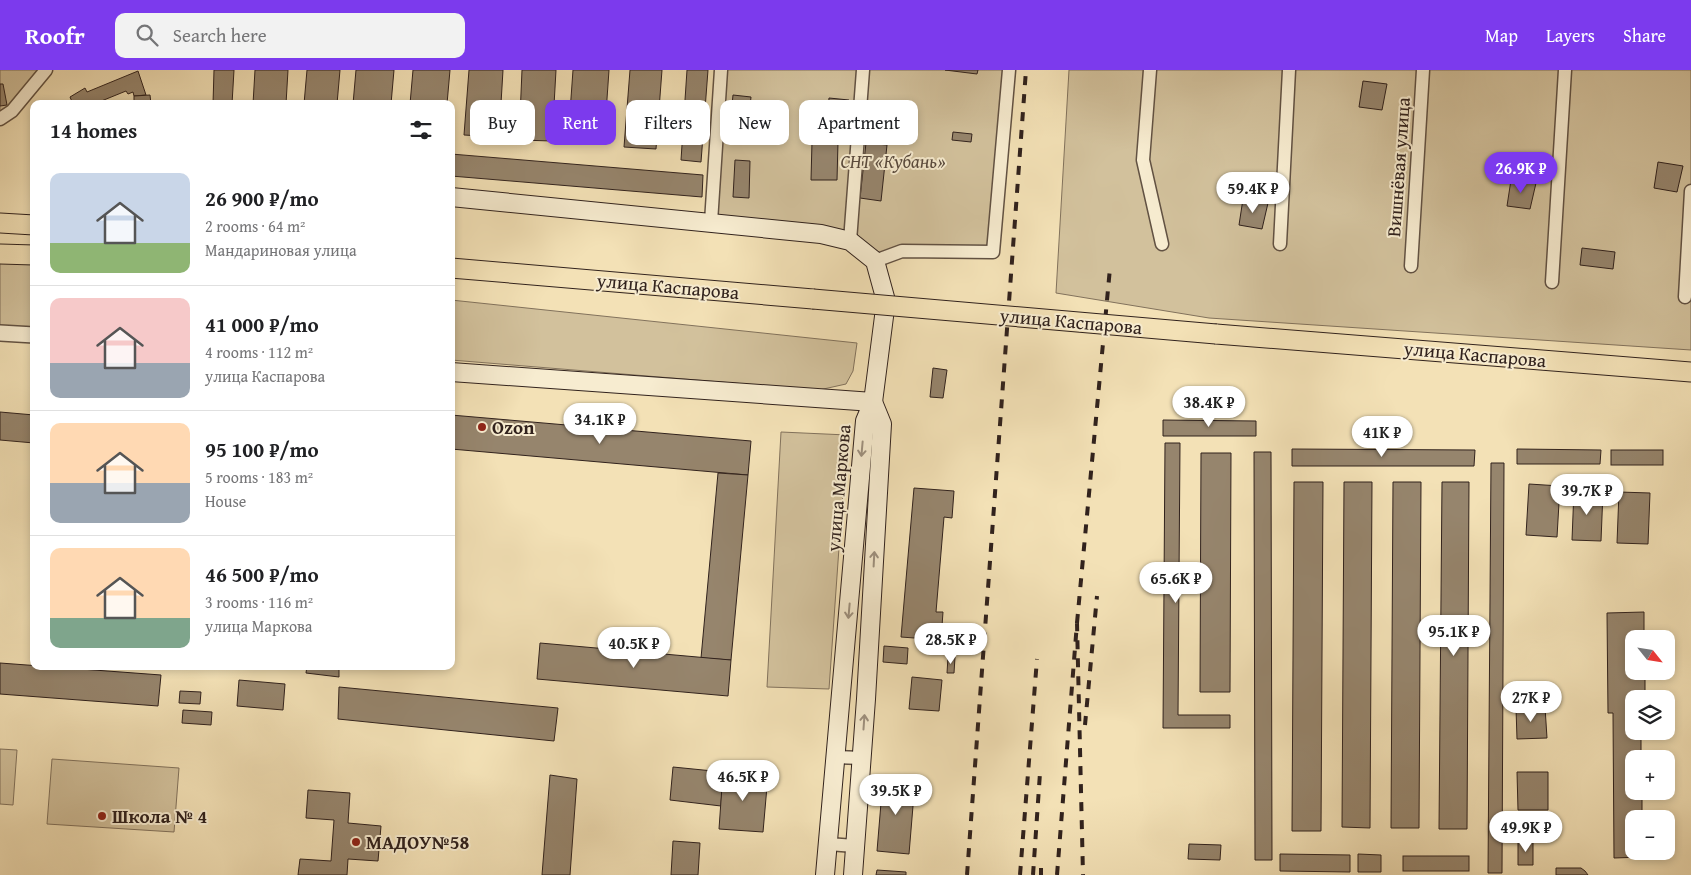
<!DOCTYPE html>
<meta charset="utf-8">
<style>
:root{--surface:#fff;--page:#f2f2f2;--text:#202124;--muted:#757577;--line:#e0e0e0;--accent:#7c3aed}
body{margin:0;font-family:"Gentium Book Plus",serif;background:var(--page);color:var(--text);height:100vh;display:flex;flex-direction:column;font-size:19px;white-space:nowrap}
*{box-sizing:border-box;margin:0}
p{font-size:16px;color:var(--muted)}
.icon{flex:none;width:28px;height:28px;fill:none;stroke:currentColor;stroke-width:2;stroke-linecap:round;stroke-linejoin:round}
.map{position:relative;flex:1;overflow:hidden}
.details{position:absolute;left:30px;top:30px;width:425px;height:570px;display:flex;flex-direction:column;background:var(--surface);border-radius:10px;box-shadow:0 2px 8px #0003}
.details>*{flex:none}
.banner{position:absolute;left:470px;top:30px;width:475px;height:45px;display:flex;gap:10px}
.needle{width:32px;rotate:120deg}
.fabs{position:absolute;left:1625px;top:560px;display:grid;gap:10px}
.fabs a{display:grid;place-items:center;width:50px;height:50px;border-radius:10px;background:var(--surface);box-shadow:0 2px 8px #0003;font-size:25px}
.price{position:absolute;translate:-50% -42px;padding:0 11px;border-radius:18px;background:#fff;color:#222;font-size:16px;line-height:32px;filter:drop-shadow(0 1px 2px #0008)}
.price::after{content:'';position:absolute;left:50%;top:30px;width:15px;height:11px;margin-left:-8px;background:inherit;clip-path:polygon(0 0,100% 0,50% 100%)}
.price.selected{background:var(--accent);color:#fff}
ul{padding:0;list-style:none}
li{display:flex;align-items:center;gap:15px;height:125px;padding:0 20px}
li+li{border-top:1px solid var(--line)}
li span{display:grid;place-items:center;flex:none;width:140px;height:100px;border-radius:10px;color:#555}
li>.icon{margin-inline-start:auto}
span .icon{width:60px;height:60px;fill:#fffc;stroke-width:1}
li b{font-size:21px}
h2{display:flex;justify-content:space-between;align-items:center;height:60px;padding:0 20px;font-size:21px}
.chip{padding:0 18px;border-radius:10px;background:var(--surface);box-shadow:0 2px 8px #0003;font-size:18px;line-height:45px}
.chip.selected{background:var(--accent);color:#fff}
header{display:flex;align-items:center;gap:30px;box-sizing:border-box;height:70px;padding:0 25px;background:var(--accent);color:#fff}
header strong{font-size:24px}
nav{display:flex;gap:28px;margin-inline-start:auto;font-size:18px}
.search{width:350px;height:45px;background:var(--page);display:flex;align-items:center;gap:12px;box-sizing:border-box;padding:0 18px;border-radius:10px;color:var(--muted);font-size:19px}
.map>svg:first-child{display:block}
.green{fill:#d2c19c;stroke:#82725c}
.building{fill:#96856d;stroke:#31221d}
.lines{fill:none;stroke-linecap:round;stroke-linejoin:round}
.minor-casing{stroke:#625243;stroke-width:15}
.tertiary-casing{stroke:#625243;stroke-width:18}
.secondary-casing{stroke:#31221d;stroke-width:20}
.primary-casing{stroke:#31221d;stroke-width:21}
.minor{stroke:#f7ecd0;stroke-width:12}
.tertiary{stroke:#f7ecd0;stroke-width:15}
.secondary{stroke:#f7ecd0;stroke-width:18}
.primary{stroke:#f3e1b6;stroke-width:19}
.rail{stroke:#31221d;stroke-width:4;stroke-dasharray:9 9;stroke-linecap:butt}
.primary-bridge-casing{stroke:#31221d;stroke-width:21;stroke-linecap:butt}
.primary-bridge{stroke:#f3e1b6;stroke-width:19}
.oneway{stroke:#9e917f}
.poi-dot{fill:#8f2418;stroke:#f7ecd0;stroke-width:2}
.labels{text-anchor:middle;dominant-baseline:central;stroke-width:4;stroke-linejoin:round;paint-order:stroke}
.park-label{font-size:19px;font-style:italic;fill:#594a3d;stroke:#f7ecd0}
.street-label{font-size:19px;fill:#31221d;stroke:#f7ecd0}
.poi-label{font-size:19px;font-weight:bold;fill:#31221d;stroke:#f7ecd0;text-anchor:start}
</style>
<header>
<strong>Roofr</strong>
<div class="search"><svg class="icon" aria-label="search" viewBox="0 0 24 24"><circle cx="10" cy="10" r="6"/><path d="M15 15l6 6"/></svg>Search here</div>
<nav><a>Map</a><a>Layers</a><a>Share</a></nav>
</header>
<div class="map">
<svg width="1691" height="805" viewBox="0 0 1691 805">
<rect width="100%" height="100%" fill="#f3e1b6"/>
<filter id="stains"><feTurbulence type="fractalNoise" baseFrequency=".004" numOctaves="4"/><feColorMatrix values="0 0 0 0 .2 0 0 0 0 .09 0 0 0 0 .02 0 0 0 .5 -.17"/></filter>
<radialGradient id="worn" r=".72"><stop offset=".6" stop-color="#630" stop-opacity="0"/><stop offset="1" stop-color="#630" stop-opacity=".3"/></radialGradient>
<g class="green">
<path d="M0 0H46L0 49Z"/>
<path d="M721 0H1009L993 182 902 181 875 191 850 171 711 152Z"/>
<path d="M1069 0H1691V280L1209 248 1056 223Z"/>
<path d="M0 191 34 193V258L0 256Z"/>
<path d="M451 230 857 273 853 301 846 314 819 320 451 290Z"/>
<path d="M781 362 847 365 829 619 767 617Z"/>
<path d="M0 679 17 680 13 735 0 734Z"/>
<path d="M52 689 179 698 174 762 47 754Z"/>
</g>
<g class="building">
<path d="M214 0H234L232 34H213Z"/>
<path d="M255 0H288L286 34H253Z"/>
<path d="M307 0H340L337 34H304Z"/>
<path d="M356 0H394L391 34H353Z"/>
<path d="M413 0H450L447 34H410Z"/>
<path d="M469 0H503L499 67 464 65Z"/>
<path d="M522 0H556L552 71 519 70Z"/>
<path d="M573 0H609L604 72 568 70Z"/>
<path d="M630 0H662L656 79 624 77Z"/>
<path d="M687 0H708L701 92 681 90Z"/>
<path d="M945 0H978L977 4Z"/>
<path d="M138 1 146 25 134 26 133 22 128 24 126 21 94 34H73L70 27 85 18 87 22Z"/>
<path d="M1363 11 1387 14 1382 40 1359 37Z"/>
<path d="M0 14H3L7 35 0 36Z"/>
<path d="M150 25 151 34H134V26Z"/>
<path d="M733 25 751 27 750 36 732 35Z"/>
<path d="M829 28 849 30 847 43 828 41Z"/>
<path d="M953 62 972 64 971 72 952 70Z"/>
<path d="M812 72H838L837 110H811Z"/>
<path d="M866 73 887 75 881 131 860 128Z"/>
<path d="M451 84 703 105 702 127 451 106Z"/>
<path d="M735 90 750 91 749 128 733 127Z"/>
<path d="M1658 92 1683 96 1677 122 1654 118Z"/>
<path d="M1511 110 1536 113 1530 139 1507 136Z"/>
<path d="M1243 129 1268 133 1262 159 1239 155Z"/>
<path d="M1582 178 1615 182 1613 199 1580 195Z"/>
<path d="M933 298 947 300 943 328 930 327Z"/>
<path d="M0 342 34 345V373L0 370Z"/>
<path d="M451 345 751 371 748 405 451 379Z"/>
<path d="M1163 350 1256 351V366H1163Z"/>
<path d="M1165 373H1180L1178 645H1230V658H1163Z"/>
<path d="M1292 379 1475 380 1474 396H1292Z"/>
<path d="M1517 379 1601 380 1600 394H1517Z"/>
<rect x="1611" y="380" width="52" height="15"/>
<path d="M1254 382H1271L1272 790H1255Z"/>
<path d="M1201 383H1231L1230 622H1200Z"/>
<path d="M1491 393H1504L1502 803H1488Z"/>
<path d="M718 403 748 405 731 590 701 588Z"/>
<path d="M1294 412H1323L1321 761H1292Z"/>
<path d="M1344 412H1372L1370 758 1342 757Z"/>
<path d="M1393 412H1421L1419 758H1391Z"/>
<path d="M1442 412H1469L1467 759H1439Z"/>
<path d="M1529 414 1560 416 1557 467 1526 465Z"/>
<path d="M914 418 954 421 952 448 944 447 936 542H943L941 570 901 567Z"/>
<path d="M1574 420 1603 422 1601 471 1572 470Z"/>
<path d="M1619 422 1650 423 1648 474 1617 473Z"/>
<path d="M1644 542V569H1634V601H1645V629H1634V661H1641V689H1634V721H1642V749H1634V781H1642V787L1614 788 1613 643H1608L1607 543Z"/>
<path d="M950 555 963 556 961 582 948 581Z"/>
<path d="M540 573 731 590 728 626 537 609Z"/>
<path d="M884 576 908 578 907 594 883 592Z"/>
<path d="M948 587H955L954 603H947Z"/>
<path d="M0 593 161 605 158 636 0 624Z"/>
<path d="M307 596H339V607L306 603Z"/>
<path d="M912 607 942 610 939 641 909 639Z"/>
<path d="M239 610 285 614 283 640 237 636Z"/>
<path d="M339 617 558 638 554 671 338 649Z"/>
<path d="M180 621 201 622 200 634 179 633Z"/>
<path d="M1545 637 1547 668 1517 669 1516 638Z"/>
<path d="M183 640 212 642 211 655 182 653Z"/>
<path d="M673 697 723 702 721 736 670 730Z"/>
<path d="M723 702 768 705 763 762 719 759Z"/>
<path d="M1517 702H1548V740H1518Z"/>
<path d="M550 705 577 709 570 805H542Z"/>
<path d="M883 709 915 712 909 784 877 781Z"/>
<path d="M308 720 350 723 348 753 381 756 378 791 348 789 347 805H298L300 789 331 791 334 750 306 748Z"/>
<path d="M1533 770V795H1518V771Z"/>
<path d="M673 771 700 773 698 805H671Z"/>
<path d="M1189 774 1221 775 1220 790 1188 789Z"/>
<path d="M1280 784 1350 785V802L1280 801Z"/>
<path d="M1358 784 1381 785V802H1358Z"/>
<rect x="1403" y="786" width="66" height="15"/>
<path d="M1556 798H1581L1585 801 1588 805H1556Z"/>
<path d="M877 800 906 802V805H876Z"/>
</g>
<g class="lines">
<g class="minor-casing">
<g id="minor">
<path d="M1150 0 1143 90 1162 174"/>
<path d="M0 49 12 41 46 0"/>
<path d="M711 152 721 0"/>
<path d="M850 171 863 0"/>
<path d="M1280 174 1289 0"/>
<path d="M875 191 902 181 993 182 1009 0"/>
<path d="M1411 196 1423 0"/>
<path d="M1552 212 1565 0"/>
<path d="M1685 227 1691 121"/>
<path d="M836 687 861 688"/>
<path d="M828 774 855 776"/>
</g>
</g>
<g class="tertiary-casing">
<path id="tertiary" d="M0 263 34 265"/>
</g>
<g class="secondary-casing">
<g id="secondary">
<path d="M451 127 821 164 850 171 875 191 886 231 873 332 865 351 825 805"/>
<path d="M451 302 873 332"/>
<path d="M853 805 866 629 882 354 873 332"/>
</g>
</g>
<g class="primary-casing">
<g id="primary">
<path d="M0 153 34 155"/>
<path d="M0 184 34 185"/>
<path d="M451 198 813 229"/>
<path d="M1216 264 1691 302"/>
</g>
</g>
<use href="#minor" class="minor"/>
<use href="#tertiary" class="tertiary"/>
<use href="#secondary" class="secondary"/>
<use href="#primary" class="primary"/>
<g class="rail">
<path d="M1077 553 1110 198"/>
<path d="M1085 655 1097 526"/>
<path d="M1041 798V805"/>
<path d="M967 805 1026 0"/>
<path d="M1020 805 1037 589"/>
<path d="M1033 805 1040 703"/>
<path d="M1057 805 1077 553 1083 805"/>
</g>
<g class="primary-bridge-casing">
<path id="primary-bridge" d="M813 229 1216 264"/>
</g>
<use href="#primary-bridge" class="primary-bridge"/>
</g>
<defs><path id="oneway-shaft" d="M-6 0H5M1.5-3L5.5 0L1.5 3" fill="none" stroke-width="1.6" stroke-linecap="round" stroke-linejoin="round" transform="scale(1.25)"/></defs>
<g class="oneway">
<use href="#oneway-shaft" transform="translate(862 379) rotate(95)"/>
<use href="#oneway-shaft" transform="translate(874 489) rotate(-87)"/>
<use href="#oneway-shaft" transform="translate(849 541) rotate(95)"/>
<use href="#oneway-shaft" transform="translate(864 652) rotate(-86)"/>
</g>
<g class="poi-dot">
<circle cx="482" cy="357" r="5"/>
<circle cx="102" cy="746" r="5"/>
<circle cx="356" cy="772" r="5"/>
</g>
<g class="labels">
<g class="park-label">
<text x="893" y="91">СНТ «Кубань»</text>
</g>
<g class="street-label">
<text transform="translate(1398 97) rotate(-86)">Вишнёвая улица</text>
<text transform="translate(668 216) rotate(5)">улица Каспарова</text>
<text transform="translate(1071 251) rotate(5)">улица Каспарова</text>
<text transform="translate(1475 284) rotate(5)">улица Каспарова</text>
<text transform="translate(838 418) rotate(-85)">улица Маркова</text>
</g>
<g class="poi-label">
<text x="492" y="357">Ozon</text>
<text x="112" y="746">Школа № 4</text>
<text x="366" y="772">МАДОУ№58</text>
</g>
</g>
<rect width="100%" height="100%" filter="url(#stains)"/>
<rect width="100%" height="100%" fill="url(#worn)"/>
</svg>
<div class="fabs">
<a><svg class="needle" viewBox="-14 -14 28 28"><path d="M0-13l5 13h-10z" fill="#e53935"/><path d="M0 13l5-13h-10z" fill="#757577"/></svg></a>
<a><svg class="icon" aria-label="layers" viewBox="0 0 24 24"><path d="M12 4l9 5-9 5-9-5zM3 14l9 5 9-5"/></svg></a>
<a>+</a>
<a>−</a>
</div>
<b class="price selected" style="left:1521px;top:124px">26.9K ₽</b>
<b class="price" style="left:1253px;top:144px">59.4K ₽</b>
<b class="price" style="left:1209px;top:358px">38.4K ₽</b>
<b class="price" style="left:600px;top:375px">34.1K ₽</b>
<b class="price" style="left:1382px;top:388px">41K ₽</b>
<b class="price" style="left:1587px;top:446px">39.7K ₽</b>
<b class="price" style="left:1176px;top:534px">65.6K ₽</b>
<b class="price" style="left:1454px;top:587px">95.1K ₽</b>
<b class="price" style="left:951px;top:595px">28.5K ₽</b>
<b class="price" style="left:634px;top:599px">40.5K ₽</b>
<b class="price" style="left:1531px;top:653px">27K ₽</b>
<b class="price" style="left:743px;top:732px">46.5K ₽</b>
<b class="price" style="left:896px;top:746px">39.5K ₽</b>
<b class="price" style="left:1526px;top:783px">49.9K ₽</b>
<div class="banner">
<a class="chip">Buy</a>
<a class="chip selected">Rent</a>
<a class="chip">Filters</a>
<a class="chip">New</a>
<a class="chip">Apartment</a>
</div>
<section class="details">
<h2>14 homes<svg class="icon" aria-label="filters" viewBox="0 0 24 24"><path d="M4 7h16M4 17h16"/><circle cx="9" cy="7" r="2"/><circle cx="15" cy="17" r="2"/></svg></h2>
<ul>
<li><span style="background:linear-gradient(#c9d6e8 70%,#8fb573 0)"><svg class="icon" aria-label="home" viewBox="0 0 24 24"><path d="M3 11l9-7 9 7M6 9v11h12V9"/></svg></span><div><b>26 900 ₽/mo</b><p>2 rooms · 64 m²</p><p>Мандариновая улица</p></div></li>
<li><span style="background:linear-gradient(#f6c9c9 65%,#9aa5b1 0)"><svg class="icon" aria-label="home" viewBox="0 0 24 24"><path d="M3 11l9-7 9 7M6 9v11h12V9"/></svg></span><div><b>41 000 ₽/mo</b><p>4 rooms · 112 m²</p><p>улица Каспарова</p></div></li>
<li><span style="background:linear-gradient(#ffd9b3 60%,#9aa5b1 0)"><svg class="icon" aria-label="home" viewBox="0 0 24 24"><path d="M3 11l9-7 9 7M6 9v11h12V9"/></svg></span><div><b>95 100 ₽/mo</b><p>5 rooms · 183 m²</p><p>House</p></div></li>
<li><span style="background:linear-gradient(#ffd9b3 70%,#7fa58c 0)"><svg class="icon" aria-label="home" viewBox="0 0 24 24"><path d="M3 11l9-7 9 7M6 9v11h12V9"/></svg></span><div><b>46 500 ₽/mo</b><p>3 rooms · 116 m²</p><p>улица Маркова</p></div></li>
</ul>
</section>
</div>
